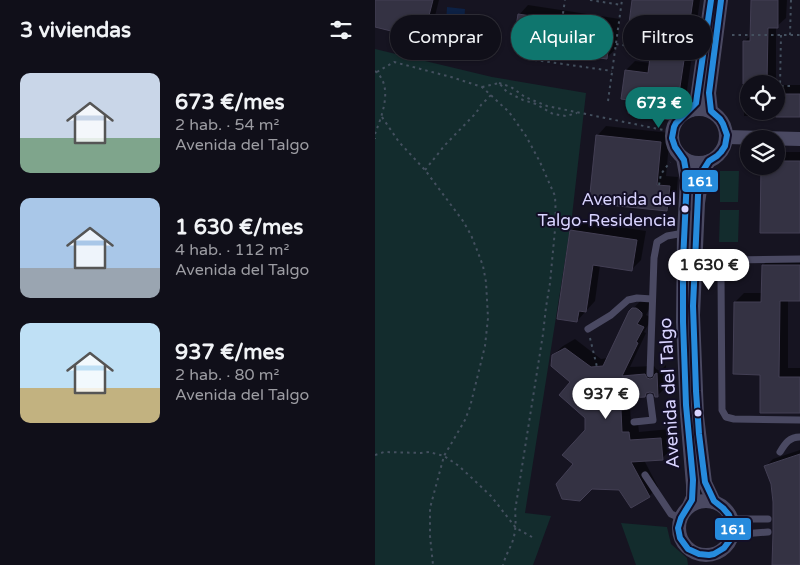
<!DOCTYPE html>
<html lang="es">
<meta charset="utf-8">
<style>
:root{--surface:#100f19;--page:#191822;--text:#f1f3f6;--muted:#9c9ca2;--line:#302f38;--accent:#0f766e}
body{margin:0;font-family:"Varela Round",sans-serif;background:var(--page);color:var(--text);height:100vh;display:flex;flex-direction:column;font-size:19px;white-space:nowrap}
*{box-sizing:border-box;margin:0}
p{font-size:16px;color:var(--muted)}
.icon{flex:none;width:28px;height:28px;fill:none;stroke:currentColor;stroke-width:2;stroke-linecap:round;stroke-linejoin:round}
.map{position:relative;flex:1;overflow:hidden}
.panel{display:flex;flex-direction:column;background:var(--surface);width:375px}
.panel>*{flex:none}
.hud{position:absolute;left:15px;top:15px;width:335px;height:45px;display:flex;gap:10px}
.buttons{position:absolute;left:365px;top:75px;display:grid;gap:10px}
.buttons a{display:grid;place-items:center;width:45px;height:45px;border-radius:50%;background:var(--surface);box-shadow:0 1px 4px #0004,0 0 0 1px var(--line);font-size:25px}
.price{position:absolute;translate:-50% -42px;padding:0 11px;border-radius:18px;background:#fff;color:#222;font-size:16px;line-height:32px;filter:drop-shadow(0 1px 2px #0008)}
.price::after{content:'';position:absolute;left:50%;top:30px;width:15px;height:11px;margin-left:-8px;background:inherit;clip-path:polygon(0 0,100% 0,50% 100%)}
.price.current{background:var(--accent);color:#fff}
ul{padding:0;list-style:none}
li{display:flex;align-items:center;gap:15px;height:125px;padding:0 20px}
li span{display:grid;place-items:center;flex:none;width:140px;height:100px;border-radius:10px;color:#555}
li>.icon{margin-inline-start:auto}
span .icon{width:60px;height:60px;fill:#fffc;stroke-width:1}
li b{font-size:21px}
h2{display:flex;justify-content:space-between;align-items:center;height:60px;padding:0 20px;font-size:21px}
.chip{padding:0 18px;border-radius:22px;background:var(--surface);box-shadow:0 1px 4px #0004,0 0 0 1px var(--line);font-size:18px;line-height:45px}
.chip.current{background:var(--accent);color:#fff}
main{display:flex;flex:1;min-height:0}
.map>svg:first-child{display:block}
.green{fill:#132c2d}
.water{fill:#0d2144}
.shadow{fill:#0007}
.building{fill:#343243;stroke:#433f54}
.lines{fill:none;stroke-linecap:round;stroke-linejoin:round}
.path{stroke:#44505f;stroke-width:2;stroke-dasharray:2.5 4;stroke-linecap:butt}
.service{stroke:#4a4962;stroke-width:7}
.minor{stroke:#4a4962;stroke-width:14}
.bus-1-casing{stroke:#130f26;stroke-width:10}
.bus-1{stroke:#268bdd;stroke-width:6}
.bus-dot{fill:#d9d4ff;stroke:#130f26;stroke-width:2}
.labels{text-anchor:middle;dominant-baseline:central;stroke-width:4;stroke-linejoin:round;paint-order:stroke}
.bus-label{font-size:17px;fill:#d9d4ff;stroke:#130f26;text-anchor:end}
.street-label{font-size:18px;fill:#d9d4ff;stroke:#130f26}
.line-badge{stroke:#130f26;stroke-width:2}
.badge-label{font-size:14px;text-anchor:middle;font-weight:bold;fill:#fff}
</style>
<main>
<section class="panel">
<h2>3 viviendas<svg class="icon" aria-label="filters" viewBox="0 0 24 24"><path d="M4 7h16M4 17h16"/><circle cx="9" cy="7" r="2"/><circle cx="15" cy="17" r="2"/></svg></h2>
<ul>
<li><span style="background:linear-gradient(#c9d6e8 65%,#7fa58c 0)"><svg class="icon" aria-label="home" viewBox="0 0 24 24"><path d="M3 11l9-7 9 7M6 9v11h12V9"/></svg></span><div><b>673 €/mes</b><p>2 hab. · 54 m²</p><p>Avenida del Talgo</p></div></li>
<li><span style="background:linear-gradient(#a9c7e8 70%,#9aa5b1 0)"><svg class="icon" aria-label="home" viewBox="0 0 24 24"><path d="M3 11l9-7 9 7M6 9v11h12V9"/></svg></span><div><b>1 630 €/mes</b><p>4 hab. · 112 m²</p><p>Avenida del Talgo</p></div></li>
<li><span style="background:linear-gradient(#bfe0f5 65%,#c2b280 0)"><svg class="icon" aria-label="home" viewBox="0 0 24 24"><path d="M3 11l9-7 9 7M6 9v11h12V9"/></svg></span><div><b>937 €/mes</b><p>2 hab. · 80 m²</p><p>Avenida del Talgo</p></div></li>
</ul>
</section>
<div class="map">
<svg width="425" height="565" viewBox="0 0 425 565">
<rect width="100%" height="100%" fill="#161421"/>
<g class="green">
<path d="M0 49 117 77 211 93 197 216 150 513 176 516 158 565H0Z"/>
<path d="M345 171H364L363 202H345Z"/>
<path d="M345 210H364L363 242H344Z"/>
<path d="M246 523 292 527 296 544 312 558 313 565H261Z"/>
</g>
<path class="water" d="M72 7 90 9 88 43 70 41Z"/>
<g class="shadow">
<path d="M0 0H64L57 28 47 38 0 26Z"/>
<path d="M259 0H325L311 97 302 106 251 70 260 61 276 63 281 26Z"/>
<path d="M377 0H412L411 18 401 27V84H374V111H401V85H425V116H369L370 41 377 34Z"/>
<path d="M153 5 245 19 241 49 231 58 144 15Z"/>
<path d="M231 126 295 133 291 176 303 177 301 200 292 210 222 136Z"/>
<path d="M401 152H425V232L401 166Z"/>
<path d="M206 221 271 231 266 260 257 269 225 265 220 301 202 321 196 231Z"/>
<path d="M397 256H425V300H413V368H425V412L386 373 360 302 369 293H388V265Z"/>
<path d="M267 299 274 301 276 306 271 315 277 318 269 332 271 333 255 367 279 366 281 369 285 371 291 365 292 386 283 395 280 392 275 390 269 396H263L264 399 255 407 256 423H263L264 432 295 429 297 449 287 458 269 460 283 487 274 496 200 464 211 430V418L197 382 178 355 188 346 200 339 226 359 233 358 255 312Z"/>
<path d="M425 450V565H398L400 532 397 484 391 466 398 459Z"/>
</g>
<g class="building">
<path d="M0 0H58L48 39 0 27Z"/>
<path d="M257 0H318L302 107 246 99 250 70 273 73 279 27 254 23Z"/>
<path d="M376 0H403V28H393L392 84H368V41H375Z"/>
<path d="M143 14 236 28 232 59 138 46Z"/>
<rect x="401" y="94" width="24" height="23"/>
<path d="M221 135 286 142 282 185 295 186 292 211 214 203Z"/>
<path d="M401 161H425V233H385L386 166H401Z"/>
<path d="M195 230 262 240 257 271 218 265 211 312 204 311 202 322 182 319Z"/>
<path d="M387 265H425V301H405L404 377H425V413H385V375L358 374 359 302H386Z"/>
<path d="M257 308H261L264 310 267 313V316L262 324 269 327 261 342 263 343 247 376 270 374 272 378 275 379 278 378 280 374 282 373 283 397H280L279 393 275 392 271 393 270 397 254 398 255 409 246 410 247 432H254L255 440 286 438 288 460 256 462 275 497 256 508 244 490 217 489 205 501 187 499 181 484 198 464 187 455 210 430V418L184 395 195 382 176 366 177 355 190 348 216 367 228 366 254 311Z"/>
<path d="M425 454V565H397L398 532V502L396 484 389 466Z"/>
</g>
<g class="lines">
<g class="path">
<path d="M215 0 247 5"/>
<path d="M187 20 190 0"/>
<path d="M357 35H425"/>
<path d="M406 35 405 86H416"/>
<path d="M415 35 416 0"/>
<path d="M241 44 260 47 261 40 277 42"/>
<path d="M153 59 237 71"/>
<path d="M0 71C19 86 7 115 0 134V139"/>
<path d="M2 72 19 62 76 77 107 87 134 112 151 136 165 162 180 196 181 219 175 283 171 307 168 334 140 511C141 522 141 532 137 543 134 550 130 557 128 565"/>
<path d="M124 83 136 87 150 97 172 106 298 132"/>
<path d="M107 87 124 83 132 92 148 100 161 104 178 114 191 116 202 113"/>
<path d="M233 101 247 0"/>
<path d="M7 117 24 142 50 170 88 221 96 235 102 250 108 266 111 282 113 318 110 346 95 407 90 420 69 456 55 508V536L58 565"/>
<path d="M50 170 70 145 101 113 106 105 116 95"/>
<path d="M284 185 286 174 295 162"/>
<path d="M215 338 222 367"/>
<path d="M0 455 9 452 46 453 54 452 69 456 84 466 116 496 141 528 157 537"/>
</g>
<g class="service">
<path d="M256 111 303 118"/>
<path d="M425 259 360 260 351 263 346 276 347 410 351 417 359 419 425 420"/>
<path d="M213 329 236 315 253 300 262 298 277 299"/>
<path d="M275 374 279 258 282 242 292 236 309 233"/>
<path d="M259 422 278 420 275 397"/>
<path d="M405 452C410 444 414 437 425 437"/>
<path d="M270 475 296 514 305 518"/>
<path d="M356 519H393"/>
<path d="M357 536 367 534 393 532"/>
</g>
<g class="minor">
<circle cx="324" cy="136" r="27"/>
<path d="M316 110 321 103 323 92 336 0"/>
<path d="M336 111 334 93 346 0"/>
<path d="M352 137 425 139"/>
<path d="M308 158 312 180 309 233 308 322 312 414 318 485V497L314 506"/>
<path d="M334 161 328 170 323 203 318 315 322 416 330 483 339 502"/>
<circle cx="331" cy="528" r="27"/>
</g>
<g class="bus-1-casing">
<path id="bus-1" d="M336 0 321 103 301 123 299 127 297 138 300 147 309 160 312 177 308 261V322L311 405 318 480 317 500 306 518 303 528 305 538 313 549 324 554 334 555 339 554 349 548 355 540 358 529 357 523 354 515 348 508 339 501 330 482 324 434 321 391 318 306 323 195 326 176 329 169 334 161 342 156 346 152 350 146 352 135 348 124 345 119 336 111 334 93 346 0"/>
</g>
<use href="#bus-1" class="bus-1"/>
</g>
<g class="bus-dot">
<circle cx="310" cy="209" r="4.5"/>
<circle cx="323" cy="413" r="4.5"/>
</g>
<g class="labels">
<g class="bus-label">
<text x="301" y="199">Avenida del<tspan x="301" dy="21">Talgo-Residencia</tspan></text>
</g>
<g class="street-label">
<text transform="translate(294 393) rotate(-93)">Avenida del Talgo</text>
</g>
</g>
<g class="line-badge">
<rect x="306" y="169" width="38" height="24" rx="5" fill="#268bdd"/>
<rect x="339" y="517" width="38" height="24" rx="5" fill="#268bdd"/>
</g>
<g class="badge-label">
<text x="325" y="186">161</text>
<text x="358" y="534">161</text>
</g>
</svg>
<div class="buttons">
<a><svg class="icon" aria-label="locate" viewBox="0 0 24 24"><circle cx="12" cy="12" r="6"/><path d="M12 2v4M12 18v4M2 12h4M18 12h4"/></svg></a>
<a><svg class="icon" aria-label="layers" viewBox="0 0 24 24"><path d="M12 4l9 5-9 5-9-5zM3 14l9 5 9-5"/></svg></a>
</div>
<b class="price current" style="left:284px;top:129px">673 €</b>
<b class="price" style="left:334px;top:291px">1 630 €</b>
<b class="price" style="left:231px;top:420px">937 €</b>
<div class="hud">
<a class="chip">Comprar</a>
<a class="chip current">Alquilar</a>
<a class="chip">Filtros</a>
</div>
</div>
</main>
